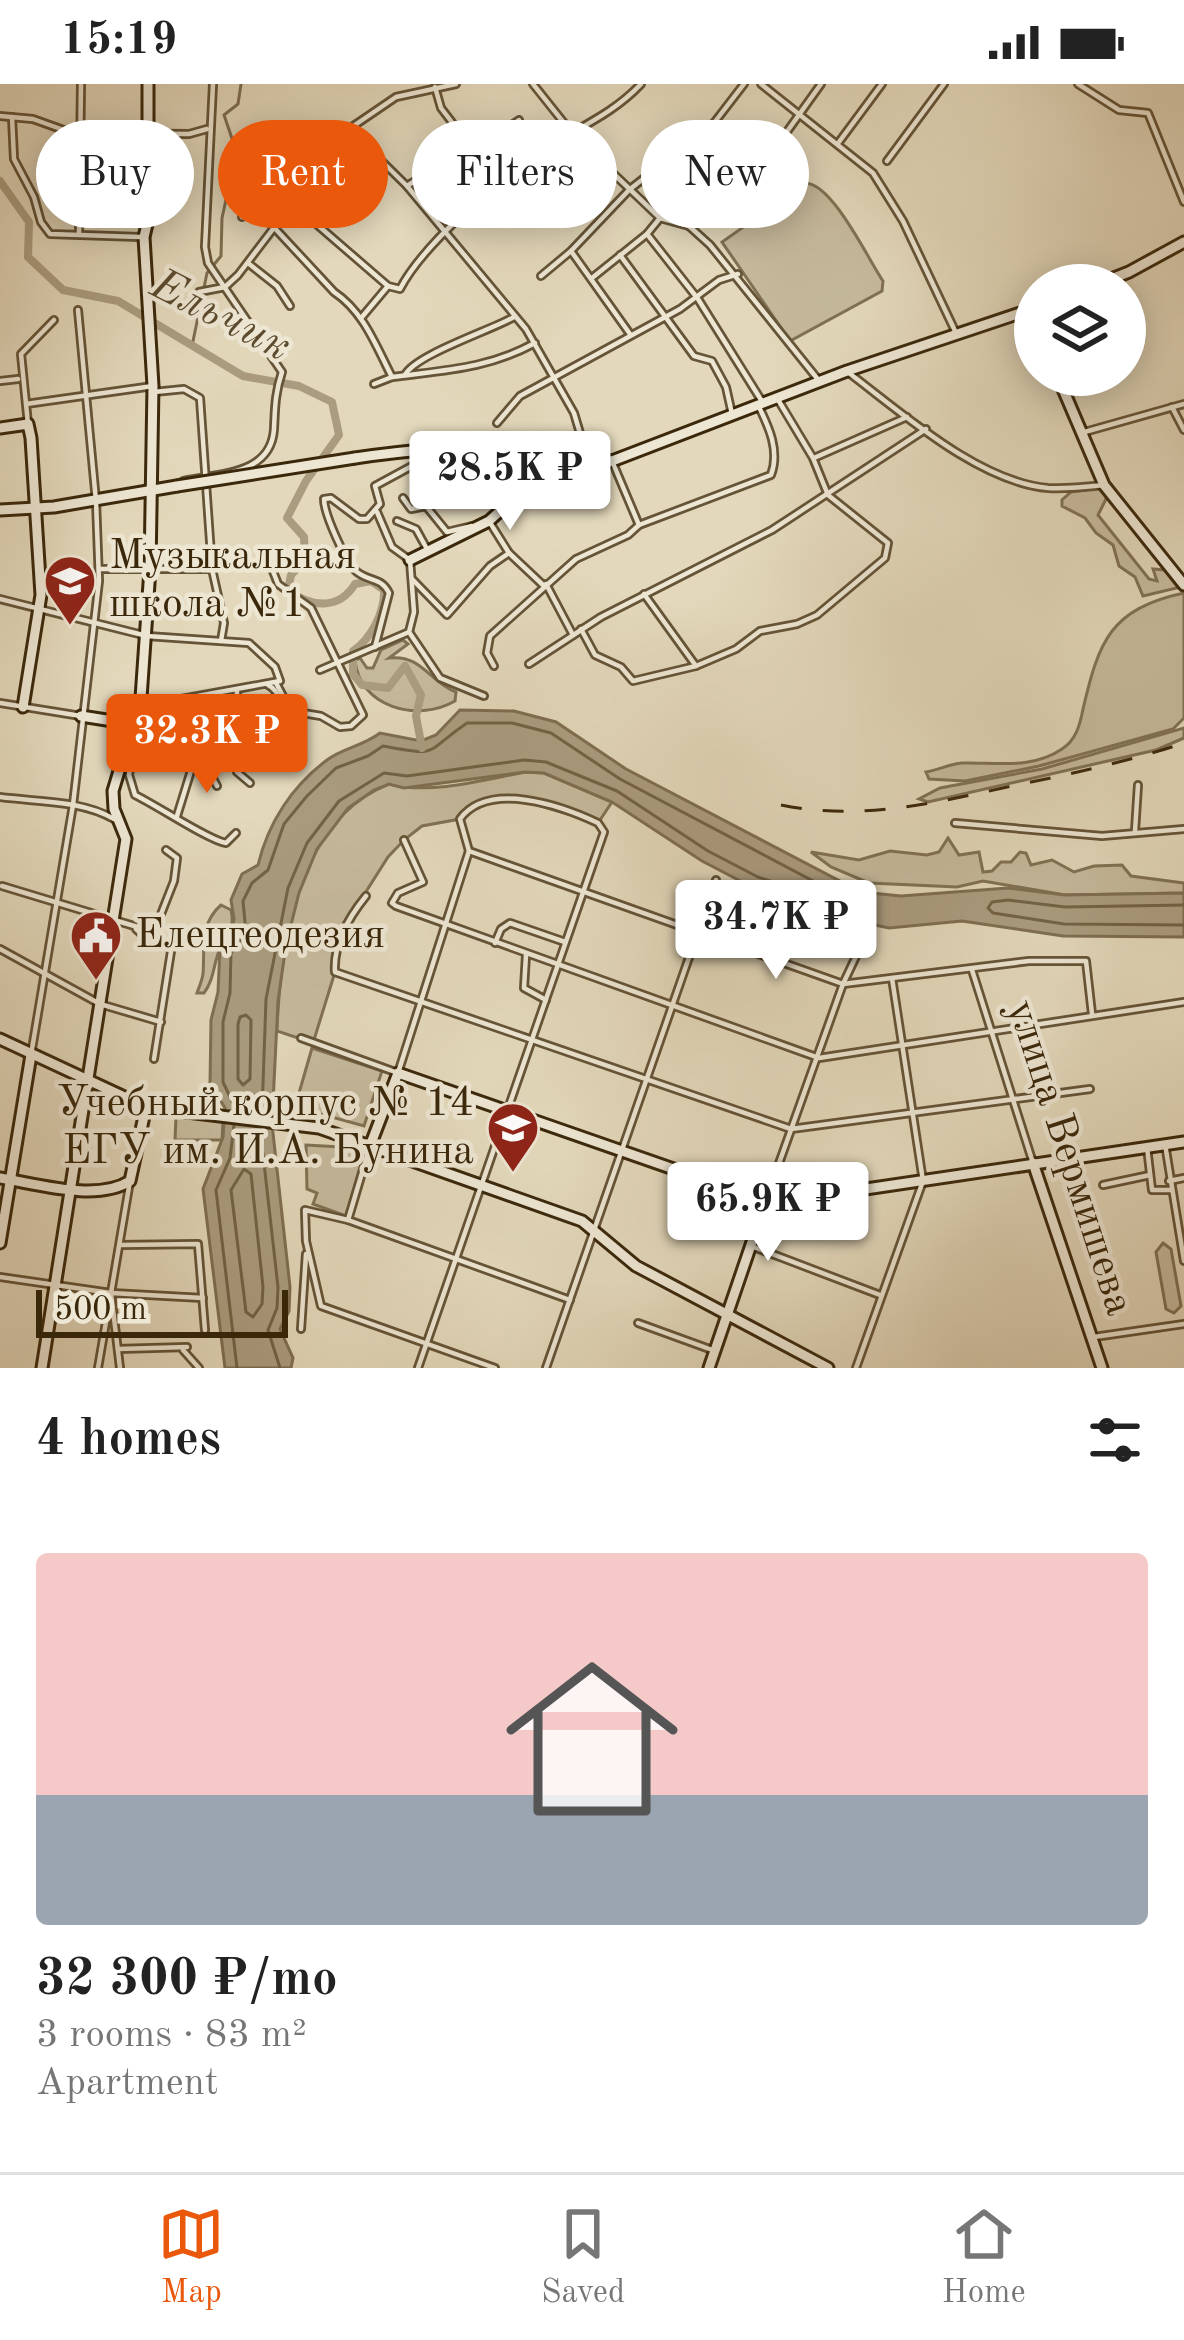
<!DOCTYPE html>
<meta charset="utf-8">
<style>
:root{--surface:#fff;--page:#f6f6f6;--text:#222;--muted:#767676;--line:#e0e0e0;--accent:#ea580c}
body{margin:0;font-family:"Old Standard TT",serif;background:var(--page);color:var(--text);height:100vh;display:flex;flex-direction:column;font-size:45px;white-space:nowrap}
*{box-sizing:border-box;margin:0}
p{font-size:39px;color:var(--muted)}
.icon{flex:none;width:66px;height:66px;fill:none;stroke:currentColor;stroke-width:2;stroke-linecap:round;stroke-linejoin:round}
.map{position:relative;height:1284px;overflow:hidden}
.details{display:flex;flex-direction:column;background:var(--surface);flex:1}
.details>*{flex:none}
.top-card{position:absolute;left:36px;top:36px;width:1113px;height:108px;display:flex;gap:24px}
.tools{position:absolute;left:1014px;top:180px;display:grid;gap:24px}
.tools a{display:grid;place-items:center;width:132px;height:132px;border-radius:50%;background:var(--surface);box-shadow:0 6px 30px #0003;font-size:60px}
.scale{position:absolute;left:36px;bottom:30px;width:252px;box-sizing:border-box;padding-left:12px;border:6px solid #3b280b;border-top:0;font-size:33px;line-height:42px;white-space:nowrap;color:#3b280b;-webkit-text-stroke:9px #ede6d3;paint-order:stroke}
.price{position:absolute;translate:-50% -102px;padding:0 27px;border-radius:12px;background:#fff;color:#222;font-size:39px;line-height:78px;filter:drop-shadow(0 3px 6px #0008)}
.price::after{content:'';position:absolute;left:50%;top:72px;width:36px;height:27px;margin-left:-18px;background:inherit;clip-path:polygon(0 0,100% 0,50% 100%)}
.price.active{background:var(--accent);color:#fff}
ul{padding:0;list-style:none}
li{display:grid;align-content:center;gap:24px;height:636px;padding:0 36px}
li+li{border-top:3px solid var(--line)}
li span{display:grid;place-items:center;height:372px;border-radius:12px;color:#555}
li>.icon{margin-inline-start:auto}
span .icon{width:216px;height:216px;fill:#fffc;stroke-width:1}
li b{font-size:51px}
h2{display:flex;justify-content:space-between;align-items:center;height:144px;padding:0 36px;font-size:51px}
.pill{padding:0 42px;border-radius:54px;background:var(--surface);box-shadow:0 6px 30px #0003;font-size:42px;line-height:108px}
.pill.active{background:var(--accent);color:#fff}
.status{display:flex;justify-content:space-between;align-items:center;height:84px;padding:0 60px;background:var(--surface);direction:ltr}
.status svg{height:33px;fill:currentColor}
.menu{display:flex;justify-content:space-around;align-items:center;height:168px;border-top:3px solid var(--line);background:var(--surface);font-size:33px;color:var(--muted)}
.menu a{display:grid;justify-items:center;gap:6px}
.menu .active{color:var(--accent)}
.map>svg:first-child{display:block}
.green{fill:#c6ba9d;stroke:#807154;stroke-width:3}
.water{fill:#aa9c7f;stroke:#7e6e51;stroke-width:3}
.lines{fill:none;stroke-linecap:round;stroke-linejoin:round}
.shore{stroke:#726245;stroke-width:3}
.stream{stroke:#7e6e51;stroke-width:3}
.river{stroke:#aa9c7f;stroke-width:8}
.street-casing{stroke:#655437;stroke-width:10}
.secondary-casing{stroke:#3b280b;stroke-width:15}
.street{stroke:#ede6d3;stroke-width:4.5}
.secondary{stroke:#ede6d3;stroke-width:9}
.rail{stroke:#3b280b;stroke-width:3;stroke-dasharray:21 21;stroke-linecap:butt}
.secondary-bridge-casing{stroke:#3b280b;stroke-width:15;stroke-linecap:butt}
.secondary-bridge{stroke:#ede6d3;stroke-width:9}
.labels{text-anchor:middle;dominant-baseline:central;stroke-width:9;stroke-linejoin:round;paint-order:stroke}
.poi-label{font-size:42px;fill:#3b280b;stroke:#ede6d3;text-anchor:start}
.street-label{font-size:42px;fill:#3b280b;stroke:#ede6d3}
.water-label{font-size:45px;font-style:italic;fill:#5c4b2e;stroke:#ede6d3}
</style>
<div class="status"><b>15:19</b><svg viewBox="0 0 49 12"><path d="M0 12V9h3v3zM5 12V6h3v6zM10 12V3h3v9zM15 12V0h3v12zM26 1h20v11H26zM47 4h2v5h-2z"/></svg></div>
<div class="map">
<svg width="1184" height="1284" viewBox="0 0 1184 1284">
<rect width="100%" height="100%" fill="#e3d8bb"/>
<filter id="stains"><feTurbulence type="fractalNoise" baseFrequency=".00167" numOctaves="4"/><feColorMatrix values="0 0 0 0 .2 0 0 0 0 .09 0 0 0 0 .02 0 0 0 .5 -.17"/></filter>
<radialGradient id="worn" r=".72"><stop offset=".6" stop-color="#630" stop-opacity="0"/><stop offset="1" stop-color="#630" stop-opacity=".3"/></radialGradient>
<g class="green">
<path d="M806 99C833 101 867 173 883 197L882 207 790 257 722 158Z"/>
<path d="M1101 404 1107 413 1098 431 1149 495 1157 497 1153 485 1165 486 1181 503 1143 512 1135 493 1119 482 1113 461 1096 449 1085 434 1062 422V416L1071 408Z"/>
<path d="M1184 509V634L1173 645 1039 682 965 697 929 695 926 688C939 686 949 680 962 679 996 678 1031 686 1062 665 1076 656 1080 641 1083 625 1099 557 1110 525 1184 509Z"/>
<path d="M403 556 408 560 389 574C422 570 429 598 456 608L455 617C417 639 359 623 355 576L360 574 367 584H373L381 566Z"/>
<path d="M1184 644V654L1156 666 928 718 919 715 940 704 1042 685Z"/>
<path d="M525 688 544 689 612 718 598 739 514 714 475 721 460 735 422 742 404 756 388 773 350 833 334 875 335 888 313 959 277 947C280 861 297 736 389 700 430 711 484 696 525 688Z"/>
<path d="M948 754 959 771 979 768 983 788 992 787 1001 778H1011L1020 768 1026 769 1031 781 1052 776 1074 788 1094 782 1122 781 1131 792 1184 799V809L1065 811 983 797 957 803 869 799 831 783 811 768 859 776 890 767 927 771 939 768Z"/>
<path d="M221 821 231 826C235 844 228 848 221 862 213 879 215 894 204 909H197C199 903 202 897 203 890 205 865 199 840 221 821Z"/>
<path d="M312 964 382 987 364 1042 295 1023Z"/>
<path d="M176 1032 223 1037 222 1056H175Z"/>
<path d="M306 1061 358 1064 365 1070 346 1132 313 1120 317 1109 307 1105Z"/>
<path d="M1163 1159 1171 1165 1181 1222 1174 1229 1166 1225 1156 1168Z"/>
</g>
<path class="water" d="M460 626 514 627 556 638 626 685 861 808 901 812 1008 804 1065 811 1184 809V853L1063 852 962 837 889 844 842 834 754 804 702 777 612 718 544 689 525 688 404 704 389 700 374 706 348 724 317 765 299 809 286 861 278 917 272 1040 290 1203 289 1227 280 1245 293 1274 291 1284H225L203 1105 223 1053 225 1024 210 1000 211 936 218 908 220 863 231 849 234 835 231 816 242 790 258 781C268 739 292 702 327 676 343 664 363 662 380 649L421 657 436 651Z"/>
<g class="lines">
<g class="shore">
<path d="M1184 821 1065 823 1008 816 992 818 988 824 993 829 1064 840 1184 841"/>
<path d="M246 931 251 936 250 995 243 1001 238 995V940L240 933Z"/>
<path d="M236 1026 223 998V938L230 909 231 869 242 854 245 838 243 817 252 799 268 786 284 740 307 712 336 684 368 672 383 662C441 673 423 669 467 639H512L551 649 620 695 834 808 833 814 827 816 758 793 708 767 617 707 546 678 524 676 407 692 384 689 339 717 307 759 288 804 266 915 262 1029"/>
<path d="M234 1041 230 1074 216 1106 237 1284"/>
<path d="M260 1044 278 1203 277 1224 268 1246 280 1284"/>
<path d="M244 1085 251 1090 263 1203 262 1220 253 1233 246 1228 231 1106Z"/>
</g>
<path class="stream" d="M192 262 207 189 221 172 222 134 229 102 240 78 224 31 238 20 241 0"/>
<path class="river" d="M0 97 29 138 28 173 63 206 118 217 243 292 299 302 332 318 339 351 306 397 287 434 304 453 305 476 291 491 288 506C311 524 339 526 355 500L371 497 384 506C385 528 371 555 353 567V590L362 601 388 604 405 582 421 611 416 632 422 664"/>
<g class="street-casing">
<g id="street">
<path d="M533 0 576 54 660 134 689 142 710 161 820 298"/>
<path d="M761 0 873 89 903 137 956 249"/>
<path d="M1078 0 1119 26 1148 29 1184 118"/>
<path d="M435 3 441 24 474 67"/>
<path d="M0 32 33 35 72 49 189 50 207 45"/>
<path d="M12 33 14 75 34 113 41 138 50 150 140 153"/>
<path d="M350 46 407 102C444 78 483 61 519 36"/>
<path d="M839 58 882 0"/>
<path d="M887 77 944 0"/>
<path d="M407 102 526 245 574 329 582 356 577 363"/>
<path d="M292 119 388 202 400 205C422 162 498 95 540 68 575 45 612 31 641 0"/>
<path d="M242 133 250 124H256L334 208C364 228 376 262 392 293 445 286 487 285 535 259"/>
<path d="M689 142 761 84 821 0"/>
<path d="M79 150 81 0"/>
<path d="M647 150 698 215 763 319"/>
<path d="M571 167 630 250"/>
<path d="M620 171 694 272 712 277 726 303 732 330"/>
<path d="M248 179 277 202 290 222"/>
<path d="M541 192 571 167 629 106 714 39 744 0"/>
<path d="M592 194 647 150 660 134"/>
<path d="M199 208 225 203 238 191 349 45 396 13 456 0"/>
<path d="M362 233 388 202"/>
<path d="M849 289C902 329 979 398 1048 404 1067 405 1085 403 1104 401"/>
<path d="M405 291C415 271 489 247 514 233"/>
<path d="M0 297 18 295"/>
<path d="M374 300 392 293"/>
<path d="M154 308 184 305 200 314 212 485 224 539 221 557"/>
<path d="M26 320 153 302"/>
<path d="M1172 323 1184 346"/>
<path d="M497 339 520 312 680 225 719 196 738 190"/>
<path d="M28 340 21 270 54 236"/>
<path d="M1081 349 1184 320"/>
<path d="M814 374 907 333"/>
<path d="M612 377 639 441"/>
<path d="M183 397C217 389 271 392 274 345 275 324 275 309 282 288L208 179 205 163 213 0"/>
<path d="M403 414 411 425 426 422 457 380 453 370"/>
<path d="M426 422 447 448 472 442"/>
<path d="M397 437 416 445 427 465"/>
<path d="M489 437 509 469 543 501"/>
<path d="M267 472 278 500 311 524 363 631 351 642 340 643 321 632 291 627 276 599"/>
<path d="M99 485H212"/>
<path d="M413 496 447 531 490 482 509 469"/>
<path d="M546 500 573 551"/>
<path d="M644 510 696 582 736 565 760 547 797 540 817 531 885 474 888 459 828 411 813 374 777 314"/>
<path d="M0 515 147 552 249 559 275 583 280 597 143 622"/>
<path d="M581 545 595 571 621 583 633 597 696 582"/>
<path d="M409 548 440 594 484 612"/>
<path d="M375 563 389 509C381 493 370 498 357 488 346 479 324 430 324 415L331 414 359 435H367L380 420 375 402 423 376 453 370 455 365"/>
<path d="M529 580 601 533 772 446 926 345"/>
<path d="M494 582 487 569 490 552 576 475 628 451 639 441 771 391C780 367 769 343 758 321"/>
<path d="M320 586 409 548 414 528 410 476 392 463 377 428"/>
<path d="M268 601C283 608 286 637 287 653L282 658"/>
<path d="M237 607 235 680 237 688 250 699"/>
<path d="M0 619 81 632"/>
<path d="M133 656C162 676 201 666 217 702"/>
<path d="M134 657 129 691 135 711C156 721 210 757 226 759L236 749"/>
<path d="M0 713C38 718 81 716 114 735"/>
<path d="M177 732 194 677"/>
<path d="M955 739 1102 752 1184 745"/>
<path d="M1135 747 1138 701"/>
<path d="M404 756 423 798 398 809 392 819 396 822 819 974 1184 918"/>
<path d="M469 767 843 900 1029 877H1086L1092 930"/>
<path d="M2 802 154 848 174 797 177 774 166 766"/>
<path d="M366 812C349 833 333 860 335 888L791 1045 1090 1005"/>
<path d="M136 845 147 855 172 861 154 975"/>
<path d="M495 859 501 845 510 839 565 858"/>
<path d="M0 865 100 920 161 938"/>
<path d="M526 871 524 904 546 916"/>
<path d="M972 886 1033 1079"/>
<path d="M301 954 398 989 469 767 460 735C489 696 562 722 598 739L604 748 418 1284"/>
<path d="M31 971 73 721 99 497 96 417 78 226"/>
<path d="M1165 1060 1184 1177"/>
<path d="M1147 1063 1152 1106H1171"/>
<path d="M1169 1097 1184 1094"/>
<path d="M1103 1101 1150 1091"/>
<path d="M767 1113 843 900 859 866"/>
<path d="M348 1136 370 1062"/>
<path d="M120 1161 198 1160 205 1246"/>
<path d="M751 1162 880 1211"/>
<path d="M0 1193 111 1209 203 1214"/>
<path d="M638 1239 715 1267"/>
<path d="M301 1245 306 1170"/>
<path d="M1094 1253 1184 1240"/>
<path d="M118 1265 187 1263"/>
<path d="M183 1266 199 1284"/>
<path d="M98 1284 110 1215"/>
<path d="M120 1284 111 1209 130 1097"/>
<path d="M495 1284 321 1222 306 1157 305 1126 348 1136 570 1216"/>
<path d="M546 1284 716 796"/>
<path d="M856 1284 923 1097 892 894"/>
</g>
</g>
<g class="secondary-casing">
<g id="secondary">
<path d="M1096 201 1129 188 1184 158"/>
<path d="M1057 291 1104 401 1184 501"/>
<path d="M0 344 28 340 31 354 41 511 23 623"/>
<path d="M355 374C426 364 496 358 569 363 585 363 595 376 612 377L847 287 1035 224"/>
<path d="M0 426 54 423 177 402"/>
<path d="M410 476 489 437 499 428 609 378"/>
<path d="M81 632 132 640"/>
<path d="M0 955 146 1023 319 1044 582 1137 636 1182 828 1284"/>
<path d="M370 1062 398 989 771 1119 1184 1058"/>
<path d="M1033 1079 1102 1284"/>
<path d="M0 1094C38 1100 97 1118 130 1097L146 1023"/>
<path d="M0 1159 31 971"/>
<path d="M42 1284 126 755 114 725 113 707 141 614 150 485 153 302 144 153 148 136V0"/>
<path d="M709 1284 766 1117"/>
</g>
</g>
<use href="#street" class="street"/>
<use href="#secondary" class="secondary"/>
<path class="rail" d="M781 721C860 737 935 719 1012 702 1070 690 1127 678 1184 659"/>
<g class="secondary-bridge-casing">
<path id="secondary-bridge" d="M177 402 355 374"/>
</g>
<use href="#secondary-bridge" class="secondary-bridge"/>
</g>
<defs>
<g id="university-pin" transform="scale(2.7)"><path d="M0 17L-7.5 6A9.5 9.5 0 1 1 7.5 6Z" fill="#8f2418" stroke="#ede6d3"/><path d="M0-5L7-2L0 1L-7-2ZM-4 1L0 2.5L4 1V4Q0 6-4 4Z" fill="#fff"/></g>
<g id="civic-pin" transform="scale(2.7)"><path d="M0 17L-7.5 6A9.5 9.5 0 1 1 7.5 6Z" fill="#8f2418" stroke="#ede6d3"/><path d="M-.6-6.5H3V-4.5H.6V-3L4-1V1h2V6H-6V1h2V-1L-.6-3ZM-1.2 2.5V6h2.4V2.5Z" fill="#fff"/></g>
</defs>
<g fill-rule="evenodd">
<use href="#university-pin" x="70" y="497"/>
<use href="#civic-pin" x="96" y="852"/>
<use href="#university-pin" x="513" y="1044"/>
</g>
<g class="labels">
<g class="poi-label">
<text x="109" y="473">Музыкальная<tspan x="109" dy="48">школа №1</tspan></text>
<text x="135" y="852">Елецгеодезия</text>
<text x="474" y="1020" text-anchor="end">Учебный корпус № 14<tspan x="474" dy="48">ЕГУ им. И.А. Бунина</tspan></text>
</g>
<g class="street-label">
<text transform="translate(1069 1074) rotate(72)">улица Вермишева</text>
</g>
<g class="water-label">
<text transform="translate(220 233) rotate(27)">Ельчик</text>
</g>
</g>
<rect width="100%" height="100%" filter="url(#stains)"/>
<rect width="100%" height="100%" fill="url(#worn)"/>
</svg>
<div class="tools">
<a><svg class="icon" aria-label="layers" viewBox="0 0 24 24"><path d="M12 4l9 5-9 5-9-5zM3 14l9 5 9-5"/></svg></a>
</div>
<div class="scale">500 m</div>
<b class="price" style="left:510px;top:449px">28.5K ₽</b>
<b class="price active" style="left:207px;top:712px">32.3K ₽</b>
<b class="price" style="left:776px;top:898px">34.7K ₽</b>
<b class="price" style="left:768px;top:1180px">65.9K ₽</b>
<div class="top-card">
<a class="pill">Buy</a>
<a class="pill active">Rent</a>
<a class="pill">Filters</a>
<a class="pill">New</a>
</div>
</div>
<section class="details">
<h2>4 homes<svg class="icon" aria-label="filters" viewBox="0 0 24 24"><path d="M4 7h16M4 17h16"/><circle cx="9" cy="7" r="2"/><circle cx="15" cy="17" r="2"/></svg></h2>
<ul>
<li><span style="background:linear-gradient(#f6c9c9 65%,#9aa5b1 0)"><svg class="icon" aria-label="home" viewBox="0 0 24 24"><path d="M3 11l9-7 9 7M6 9v11h12V9"/></svg></span><div><b>32 300 ₽/mo</b><p>3 rooms · 83 m²</p><p>Apartment</p></div></li>
</ul>
</section>
<nav class="menu">
<a class="active"><svg class="icon" aria-label="map" viewBox="0 0 24 24"><path d="M3 6l6-2 6 2 6-2v14l-6 2-6-2-6 2zM9 4v14M15 6v14"/></svg>Map</a>
<a><svg class="icon" aria-label="saved" viewBox="0 0 24 24"><path d="M7 4h10v16l-5-4-5 4z"/></svg>Saved</a>
<a><svg class="icon" aria-label="home" viewBox="0 0 24 24"><path d="M3 11l9-7 9 7M6 9v11h12V9"/></svg>Home</a>
</nav>
